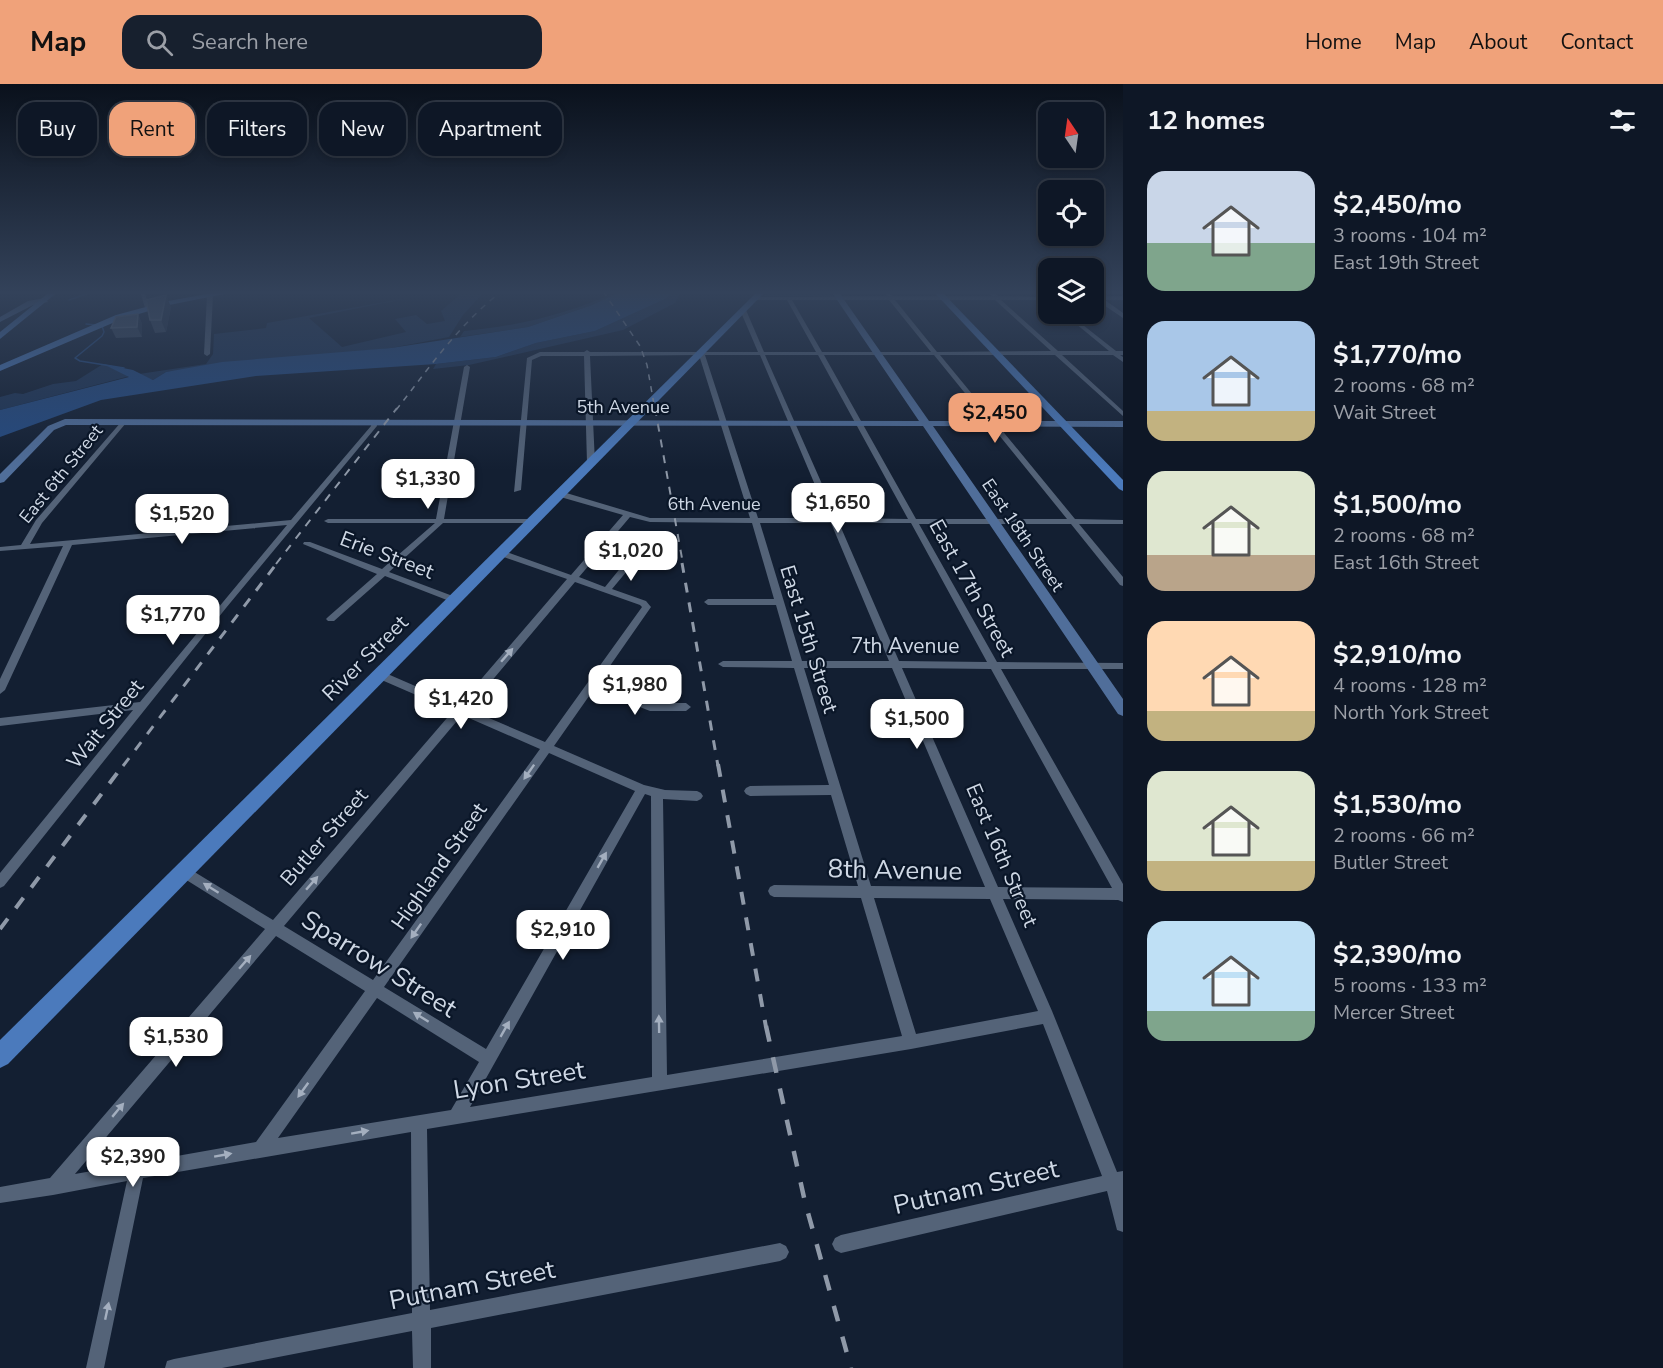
<!DOCTYPE html>
<meta charset="utf-8">
<style>
:root{--surface:#0e1726;--page:#17202e;--text:#f1f3f6;--muted:#9b9fa7;--line:#2e3643;--accent:#f0a27a}
body{margin:0;font-family:"Nunito Sans",sans-serif;background:var(--page);color:var(--text);height:100vh;display:flex;flex-direction:column;font-size:22px;white-space:nowrap}
*{box-sizing:border-box;margin:0}
p{font-size:20px;color:var(--muted)}
.icon{flex:none;width:33px;height:33px;fill:none;stroke:currentColor;stroke-width:2;stroke-linecap:round;stroke-linejoin:round}
.map{position:relative;flex:1;overflow:hidden}
.panel{display:flex;flex-direction:column;background:var(--surface);width:540px}
.panel>*{flex:none}
.guide{position:absolute;left:18px;top:18px;width:570px;height:54px;display:flex;gap:12px}
.needle{width:39px;rotate:347deg}
.buttons{position:absolute;left:1038px;top:18px;display:grid;gap:12px}
.buttons a{display:grid;place-items:center;width:66px;height:66px;border-radius:12px;background:var(--surface);box-shadow:0 3px 9px #0003,0 0 0 2px var(--line);font-size:30px}
.price{position:absolute;translate:-50% -51px;padding:0 14px;border-radius:12px;background:#fff;color:#222;font-size:20px;line-height:39px;filter:drop-shadow(0 2px 3px #0008)}
.price::after{content:'';position:absolute;left:50%;top:36px;width:18px;height:14px;margin-left:-9px;background:inherit;clip-path:polygon(0 0,100% 0,50% 100%)}
.price.on{background:var(--accent);color:#111}
ul{padding:0;list-style:none}
li{display:flex;align-items:center;gap:18px;height:150px;padding:0 24px}
li span{display:grid;place-items:center;flex:none;width:168px;height:120px;border-radius:18px;color:#555}
li>.icon{margin-inline-start:auto}
span .icon{width:72px;height:72px;fill:#fffc;stroke-width:1}
li b{font-size:26px}
h2{display:flex;justify-content:space-between;align-items:center;height:72px;padding:0 24px;font-size:26px}
.pill{padding:0 21px;border-radius:18px;background:var(--surface);box-shadow:0 3px 9px #0003,0 0 0 2px var(--line);font-size:21px;line-height:54px}
.pill.on{background:var(--accent);color:#111}
header{display:flex;align-items:center;gap:36px;box-sizing:border-box;height:84px;padding:0 30px;background:var(--accent);color:#111}
header strong{font-size:28px}
nav{display:flex;gap:33px;margin-inline-start:auto;font-size:21px}
.search{width:420px;height:54px;background:var(--page);display:flex;align-items:center;gap:15px;box-sizing:border-box;padding:0 21px;border-radius:18px;color:var(--muted);font-size:22px}
main{display:flex;flex:1;min-height:0}
.map>svg:first-child{display:block}
.green{fill:#1e3455}
.water{fill:#244a81}
.lines{fill:none;stroke-linecap:round;stroke-linejoin:round}
.stream{stroke:#244a81;stroke-width:1.5}
.street{fill:#546378;fill-rule:evenodd}
.secondary{fill:#506e9a;fill-rule:evenodd}
.primary{fill:#4b7abc;fill-rule:evenodd}
.rail-far4{stroke:#8f99a8;stroke-width:1.5;stroke-dasharray:6 6;stroke-linecap:butt}
.rail-far3{stroke:#8f99a8;stroke-width:2;stroke-dasharray:8 8;stroke-linecap:butt}
.rail-far2{stroke:#8f99a8;stroke-width:3;stroke-dasharray:10 10;stroke-linecap:butt}
.rail-far1{stroke:#8f99a8;stroke-width:4;stroke-dasharray:13 13;stroke-linecap:butt}
.rail{stroke:#8f99a8;stroke-width:4.5;stroke-dasharray:16 16;stroke-linecap:butt}
.wall{fill:#3a485b}
.shaded-wall{fill:#243145}
.building{fill:#4a576a;stroke:#5f6c7d;stroke-width:1.5}
.oneway{fill:#a4afbf}
.labels{text-anchor:middle;dominant-baseline:central;stroke-width:4.5;stroke-linejoin:round;paint-order:stroke}
.far-street-label{font-size:18px;fill:#cfd8e5;stroke:#0a1628}
.street-label{font-size:21px;fill:#cfd8e5;stroke:#0a1628}
.near-street-label{font-size:26px;fill:#cfd8e5;stroke:#0a1628}
</style>
<header>
<strong>Map</strong>
<div class="search"><svg class="icon" aria-label="search" viewBox="0 0 24 24"><circle cx="10" cy="10" r="6"/><path d="M15 15l6 6"/></svg>Search here</div>
<nav><a>Home</a><a>Map</a><a>About</a><a>Contact</a></nav>
</header>
<main>
<div class="map">
<svg width="1123" height="1284" viewBox="0 0 1123 1284">
<rect width="100%" height="100%" fill="#131f32"/>
<g class="green">
<path d="M464 207H485L463 231 449 253 391 264 166 288 153 296 139 290 206 280 213 270 214 250 266 244 267 239 419 212 309 234 342 263 406 248 395 235 416 231 427 240 445 237 441 227Z"/>
<path d="M618 207H622L592 221 528 243 460 253 464 247C518 242 569 230 618 207Z"/>
<path d="M676 207H682L675 219 623 246 469 281 433 285 436 280 496 273 536 259 595 247 665 215Z"/>
<path d="M768 207H829L832 212H764Z"/>
<path d="M103 280 130 292 0 326V313L15 309 23 310 53 300 76 297Z"/>
</g>
<path class="water" d="M622 207H676L665 215 595 247 536 259 496 273 436 280 256 292 101 316 0 353V326L129 293 103 280 133 286 153 296 166 288 222 278 391 264 528 243 592 221Z"/>
<g class="lines">
<g class="stream">
<path d="M69 216 95 207"/>
<path d="M86 240 96 241"/>
<path d="M102 242 104 248 102 252 75 274 80 277 124 284"/>
</g>
<g class="street">
<path d="M140 207H144L150 225 145 224Z"/>
<path d="M883 207H887L892 212H992L987 207H992L998 212 1048 213V216H1001L1058 267H1109L1064 230H1069L1116 267H1123V271H1120L1123 273V278L1113 271H1062L1123 327V332L1055 271H940L1075 435 1123 436V440H1079L1123 493V502L1120 501 1071 440H919L997 578 1123 579V585H1001L1123 800V818L1118 816 1003 815 1052 927 1117 1088 1123 1087V1148L1117 1146 1107 1107 841 1169 835 1166 832 1160 835 1154 841 1151 1102 1092 1043 940 911 965 427 1045 430 1226 780 1159 786 1162 789 1168 786 1174 780 1177 431 1244V1284H413L412 1247 222 1284H165L167 1277 174 1275 412 1229 411 1048 143 1094 104 1284H86L127 1097 53 1111 0 1119V1103L50 1094 265 845 180 792 178 788 180 784 184 782 188 784 273 836 453 627 377 594 375 591 377 588H383L459 621 567 495 498 471V467H504L571 491 623 431 557 412V408H563L650 434H750L699 271 590 272 595 379 591 381 587 379 584 272H541L532 276 521 406 514 408 527 274 540 268H584L587 266 590 268H698L701 266 704 268H758L740 226 743 224 746 226 764 268H816L787 216H755L753 213 887 212ZM792 216H889L931 268H822ZM895 216H995L1051 267 937 268ZM705 271H760L829 434H758ZM765 271H818L908 435 837 434ZM824 271H934L1067 435H916ZM630 433 650 438 752 439 774 515H708L704 518 708 521H776L792 577H723L718 580 723 583 794 584 829 701 750 702 746 704 744 707 746 710 750 712 831 711 858 802 774 801 770 803 768 807 770 811 774 813 861 814 902 952 667 991 663 715 697 717 701 715 703 712 701 709 697 707 665 706 644 701 554 662 594 605 650 627H686L691 623 686 619H651L598 599 651 523 646 517 612 505 637 475V471H631L605 503 579 493ZM760 439H831L889 577H802ZM839 439H911L987 578 899 577ZM575 498 640 521 642 523 545 658 468 625ZM804 584H892L985 803 871 802ZM902 584 991 585 1112 804 998 803ZM462 631 540 665 373 896 284 842ZM549 669 635 707 486 965 384 903ZM645 710 651 712 652 993 470 1023ZM874 814 990 815 1038 927 916 950ZM276 852 365 907 256 1058 75 1090ZM377 914 479 978 451 1026 278 1054Z"/>
<path d="M1094 208 1100 212H1123V216H1105L1123 229V234L1095 215Z"/>
<path d="M210 209 213 211 210 270 207 272 204 270 207 211Z"/>
<path d="M467 281 470 283 444 435H533L537 437 533 439H443L389 488 458 514V518H452L385 492 334 537H328L326 535 328 533 377 490 303 460 304 458H310L382 485 435 439H328L324 437 328 435H436L464 283Z"/>
<path d="M124 336 127 338 126 339 42 439 30 460 291 436 371 342 372 337H376L377 342 226 524 4 802 0 804V789L133 626 0 642V634L140 618 287 441 72 461 5 606 0 610V595L63 462 0 467V463L21 461 36 436 122 337Z"/>
</g>
<g class="secondary">
<path d="M831 207H838L929 337H1123V343L933 342 1123 615V632L1118 630 923 342 66 341 54 346 4 398 0 399V390L48 342 65 335 919 337Z"/>
<path d="M45 214 48 218 33 221 0 238V233L28 217Z"/>
</g>
<g class="primary">
<path d="M51 207H59L0 255V248Z"/>
<path d="M223 207H239L169 221 122 235 0 287V281L116 231 168 217Z"/>
<path d="M758 207H766L8 980 0 984V956Z"/>
<path d="M933 207H941L1123 396V407L1119 405Z"/>
</g>
<g class="rail-far4">
<path d="M603 207 640 262 647 281 655 326"/>
<path d="M396 326C430 283 458 241 502 207"/>
</g>
<g class="rail-far3">
<path d="M655 324 683 480"/>
<path d="M276 480 397 324"/>
</g>
<g class="rail-far2">
<path d="M682 479 718 682"/>
<path d="M123 682 277 479"/>
</g>
<g class="rail-far1">
<path d="M718 680 766 943"/>
<path d="M0 845 124 680"/>
</g>
<path class="rail" d="M766 942 805 1118 851 1284"/>
</g>
<g class="wall">
<path d="M844 207H881L880 210H847Z"/>
<path d="M171 223 166 248 155 249 150 236Z"/>
<path d="M138 230 142 240V253L116 254 111 244Z"/>
</g>
<g class="shaded-wall">
<path d="M166 211 171 223 166 248 161 236Z"/>
<path d="M138 230 142 240V253L137 243Z"/>
</g>
<g class="building">
<path d="M166 211 161 236H150L146 216Z"/>
<path d="M138 230 137 243 111 244 116 233Z"/>
</g>
<defs><path id="oneway-solid" d="M-6-.8H1V-3.2L6.5 0L1 3.2V.8H-6Z" transform="scale(1.5)"/></defs>
<g class="oneway">
<use href="#oneway-solid" transform="translate(507 571) rotate(-49)"/>
<use href="#oneway-solid" transform="translate(529 688) rotate(125)"/>
<use href="#oneway-solid" transform="translate(602 776) rotate(-60)"/>
<use href="#oneway-solid" transform="translate(312 799) rotate(-49)"/>
<use href="#oneway-solid" transform="translate(211 804) rotate(-148)"/>
<use href="#oneway-solid" transform="translate(416 847) rotate(125)"/>
<use href="#oneway-solid" transform="translate(245 878) rotate(-49)"/>
<use href="#oneway-solid" transform="translate(421 933) rotate(-148)"/>
<use href="#oneway-solid" transform="translate(659 940) rotate(-91)"/>
<use href="#oneway-solid" transform="translate(505 945) rotate(-60)"/>
<use href="#oneway-solid" transform="translate(303 1006) rotate(126)"/>
<use href="#oneway-solid" transform="translate(118 1026) rotate(-50)"/>
<use href="#oneway-solid" transform="translate(360 1048) rotate(-10)"/>
<use href="#oneway-solid" transform="translate(223 1071) rotate(-10)"/>
<use href="#oneway-solid" transform="translate(107 1227) rotate(-78)"/>
</g>
<linearGradient id="sky" x2="0" y2="1"><stop stop-color="#0a111c"/><stop offset="0.54" stop-color="#33425a"/><stop offset="1" stop-color="#33425a" stop-opacity="0"/></linearGradient>
<rect width="1123" height="386" fill="url(#sky)"/>
<g class="labels">
<g class="far-street-label">
<text x="623" y="323">5th Avenue</text>
<text transform="translate(61 390) rotate(-51)">East 6th Street</text>
<text x="714" y="420">6th Avenue</text>
<text transform="translate(1023 451) rotate(56)">East 18th Street</text>
</g>
<g class="street-label">
<text transform="translate(387 471) rotate(21)">Erie Street</text>
<text transform="translate(972 504) rotate(61)">East 17th Street</text>
<text transform="translate(809 555) rotate(73)">East 15th Street</text>
<text x="905" y="562">7th Avenue</text>
<text transform="translate(365 574) rotate(-45)">River Street</text>
<text transform="translate(105 640) rotate(-51)">Wait Street</text>
<text transform="translate(324 753) rotate(-49)">Butler Street</text>
<text transform="translate(1002 771) rotate(67)">East 16th Street</text>
<text transform="translate(439 782) rotate(-55)">Highland Street</text>
</g>
<g class="near-street-label">
<text transform="translate(895 786) rotate(1)">8th Avenue</text>
<text transform="translate(379 880) rotate(32)">Sparrow Street</text>
<text transform="translate(519 996) rotate(-9)">Lyon Street</text>
<text transform="translate(976 1103) rotate(-13)">Putnam Street</text>
<text transform="translate(472 1201) rotate(-11)">Putnam Street</text>
</g>
</g>
</svg>
<div class="buttons">
<a><svg class="needle" viewBox="-14 -14 28 28"><path d="M0-13l5 13h-10z" fill="#e53935"/><path d="M0 13l5-13h-10z" fill="#9b9fa7"/></svg></a>
<a><svg class="icon" aria-label="locate" viewBox="0 0 24 24"><circle cx="12" cy="12" r="6"/><path d="M12 2v4M12 18v4M2 12h4M18 12h4"/></svg></a>
<a><svg class="icon" aria-label="layers" viewBox="0 0 24 24"><path d="M12 4l9 5-9 5-9-5zM3 14l9 5 9-5"/></svg></a>
</div>
<b class="price on" style="left:995px;top:360px">$2,450</b>
<b class="price" style="left:428px;top:426px">$1,330</b>
<b class="price" style="left:838px;top:450px">$1,650</b>
<b class="price" style="left:182px;top:461px">$1,520</b>
<b class="price" style="left:631px;top:498px">$1,020</b>
<b class="price" style="left:173px;top:562px">$1,770</b>
<b class="price" style="left:635px;top:632px">$1,980</b>
<b class="price" style="left:461px;top:646px">$1,420</b>
<b class="price" style="left:917px;top:666px">$1,500</b>
<b class="price" style="left:563px;top:877px">$2,910</b>
<b class="price" style="left:176px;top:984px">$1,530</b>
<b class="price" style="left:133px;top:1104px">$2,390</b>
<div class="guide">
<a class="pill">Buy</a>
<a class="pill on">Rent</a>
<a class="pill">Filters</a>
<a class="pill">New</a>
<a class="pill">Apartment</a>
</div>
</div>
<section class="panel">
<h2>12 homes<svg class="icon" aria-label="filters" viewBox="0 0 24 24"><path d="M4 7h16M4 17h16"/><circle cx="9" cy="7" r="2"/><circle cx="15" cy="17" r="2"/></svg></h2>
<ul>
<li><span style="background:linear-gradient(#c9d6e8 60%,#7fa58c 0)"><svg class="icon" aria-label="home" viewBox="0 0 24 24"><path d="M3 11l9-7 9 7M6 9v11h12V9"/></svg></span><div><b>$2,450/mo</b><p>3 rooms · 104 m²</p><p>East 19th Street</p></div></li>
<li><span style="background:linear-gradient(#a9c7e8 75%,#c2b280 0)"><svg class="icon" aria-label="home" viewBox="0 0 24 24"><path d="M3 11l9-7 9 7M6 9v11h12V9"/></svg></span><div><b>$1,770/mo</b><p>2 rooms · 68 m²</p><p>Wait Street</p></div></li>
<li><span style="background:linear-gradient(#dfe7d0 70%,#b9a48a 0)"><svg class="icon" aria-label="home" viewBox="0 0 24 24"><path d="M3 11l9-7 9 7M6 9v11h12V9"/></svg></span><div><b>$1,500/mo</b><p>2 rooms · 68 m²</p><p>East 16th Street</p></div></li>
<li><span style="background:linear-gradient(#ffd9b3 75%,#c2b280 0)"><svg class="icon" aria-label="home" viewBox="0 0 24 24"><path d="M3 11l9-7 9 7M6 9v11h12V9"/></svg></span><div><b>$2,910/mo</b><p>4 rooms · 128 m²</p><p>North York Street</p></div></li>
<li><span style="background:linear-gradient(#dfe7d0 75%,#c2b280 0)"><svg class="icon" aria-label="home" viewBox="0 0 24 24"><path d="M3 11l9-7 9 7M6 9v11h12V9"/></svg></span><div><b>$1,530/mo</b><p>2 rooms · 66 m²</p><p>Butler Street</p></div></li>
<li><span style="background:linear-gradient(#bfe0f5 75%,#7fa58c 0)"><svg class="icon" aria-label="home" viewBox="0 0 24 24"><path d="M3 11l9-7 9 7M6 9v11h12V9"/></svg></span><div><b>$2,390/mo</b><p>5 rooms · 133 m²</p><p>Mercer Street</p></div></li>
</ul>
</section>
</main>
